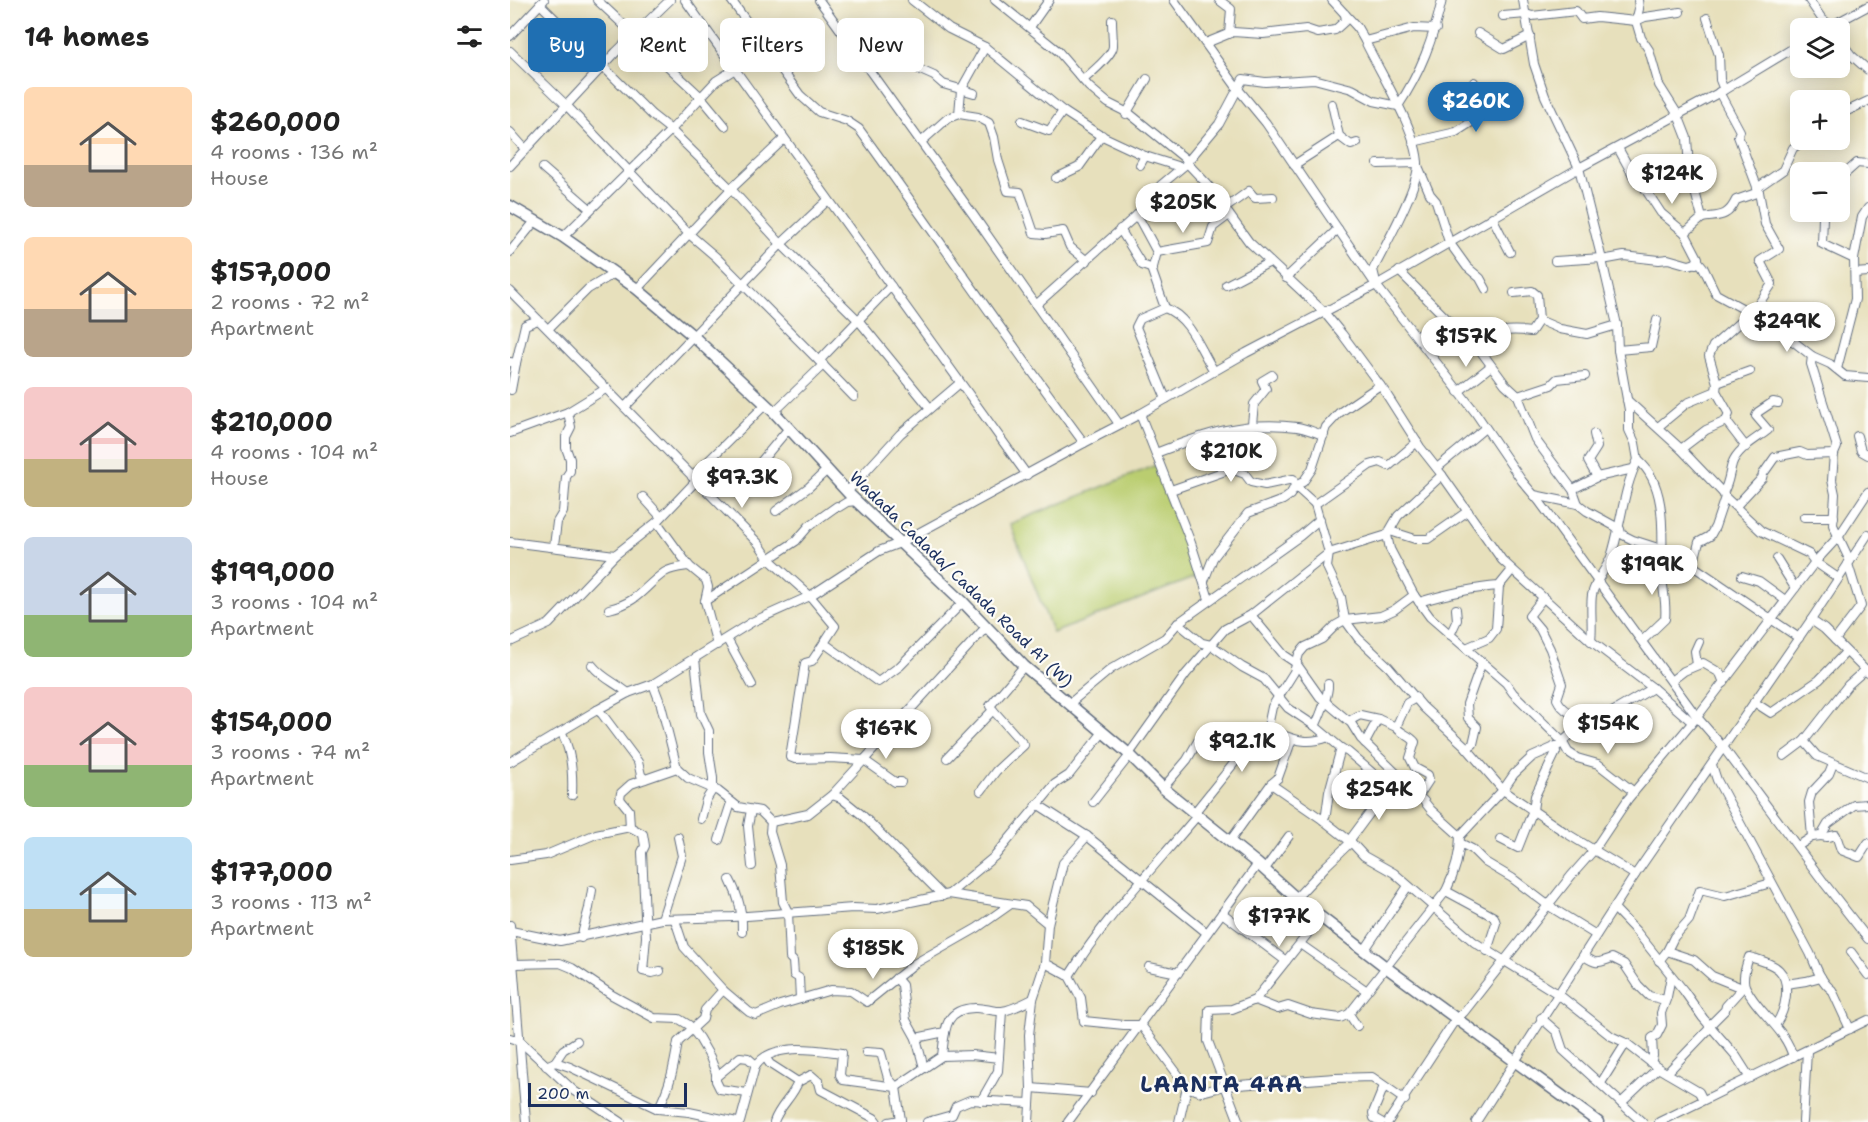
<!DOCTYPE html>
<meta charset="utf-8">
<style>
:root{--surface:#fff;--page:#f2f2f2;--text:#222;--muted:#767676;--accent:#1f6fb2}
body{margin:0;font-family:"Shantell Sans",sans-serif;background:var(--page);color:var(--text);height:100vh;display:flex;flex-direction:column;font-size:22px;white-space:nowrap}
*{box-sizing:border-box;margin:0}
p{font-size:20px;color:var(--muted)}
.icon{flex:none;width:33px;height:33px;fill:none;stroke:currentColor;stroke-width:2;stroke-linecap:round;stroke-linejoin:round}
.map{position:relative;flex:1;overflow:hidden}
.sheet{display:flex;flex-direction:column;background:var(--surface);width:510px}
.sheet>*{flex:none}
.guide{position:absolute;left:18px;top:18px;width:570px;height:54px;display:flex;gap:12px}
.buttons{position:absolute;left:1280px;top:18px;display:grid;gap:12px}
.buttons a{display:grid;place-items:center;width:60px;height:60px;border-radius:9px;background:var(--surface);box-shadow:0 3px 15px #0003;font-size:30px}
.scale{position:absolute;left:18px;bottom:15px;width:159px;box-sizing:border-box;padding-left:6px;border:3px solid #1b2f5e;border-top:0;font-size:16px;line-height:21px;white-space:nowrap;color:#1b2f5e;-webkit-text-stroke:4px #fdfcf7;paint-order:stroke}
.price{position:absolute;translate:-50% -51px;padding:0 14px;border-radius:21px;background:#fff;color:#222;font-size:20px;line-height:39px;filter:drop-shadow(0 2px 3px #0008)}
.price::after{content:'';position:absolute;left:50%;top:36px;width:18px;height:14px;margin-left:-9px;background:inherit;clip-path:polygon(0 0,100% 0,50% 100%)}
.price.current{background:var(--accent);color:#fff}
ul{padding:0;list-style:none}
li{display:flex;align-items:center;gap:18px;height:150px;padding:0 24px}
li span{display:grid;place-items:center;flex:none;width:168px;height:120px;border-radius:9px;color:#555}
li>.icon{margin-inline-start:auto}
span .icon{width:72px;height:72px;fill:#fffc;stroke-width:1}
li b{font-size:26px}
h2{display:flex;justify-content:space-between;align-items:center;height:72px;padding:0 24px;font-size:26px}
.chip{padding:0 21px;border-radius:9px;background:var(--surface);box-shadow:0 3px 15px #0003;font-size:21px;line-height:54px}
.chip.current{background:var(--accent);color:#fff}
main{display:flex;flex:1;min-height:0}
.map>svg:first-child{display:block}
.green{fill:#bacd70;stroke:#6a7e67;stroke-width:1.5}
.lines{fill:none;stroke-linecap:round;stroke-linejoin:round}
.minor-casing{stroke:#626d7f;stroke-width:10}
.major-casing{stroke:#626d7f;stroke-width:13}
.minor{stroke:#fff;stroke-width:8}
.major{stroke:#fff;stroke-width:10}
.labels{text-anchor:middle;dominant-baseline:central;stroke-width:4.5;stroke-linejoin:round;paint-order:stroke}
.street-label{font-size:16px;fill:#1b2f5e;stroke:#fdfcf7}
.district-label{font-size:22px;font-weight:bold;letter-spacing:1.5px;fill:#1b2f5e;stroke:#fdfcf7}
</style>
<main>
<section class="sheet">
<h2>14 homes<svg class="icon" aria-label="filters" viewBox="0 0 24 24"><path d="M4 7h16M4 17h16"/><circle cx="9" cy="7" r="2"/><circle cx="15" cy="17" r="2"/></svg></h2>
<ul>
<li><span style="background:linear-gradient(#ffd9b3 65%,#b9a48a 0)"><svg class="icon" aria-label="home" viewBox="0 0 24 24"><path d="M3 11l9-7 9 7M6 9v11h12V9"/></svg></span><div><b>$260,000</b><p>4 rooms · 136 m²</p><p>House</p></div></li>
<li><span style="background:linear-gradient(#ffd9b3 60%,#b9a48a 0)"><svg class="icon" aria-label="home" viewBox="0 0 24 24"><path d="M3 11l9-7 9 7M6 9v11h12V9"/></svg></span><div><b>$157,000</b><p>2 rooms · 72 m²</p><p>Apartment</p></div></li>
<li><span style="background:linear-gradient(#f6c9c9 60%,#c2b280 0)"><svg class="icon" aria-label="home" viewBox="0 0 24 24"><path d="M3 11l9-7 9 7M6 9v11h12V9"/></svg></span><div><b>$210,000</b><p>4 rooms · 104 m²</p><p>House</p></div></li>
<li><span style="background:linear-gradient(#c9d6e8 65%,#8fb573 0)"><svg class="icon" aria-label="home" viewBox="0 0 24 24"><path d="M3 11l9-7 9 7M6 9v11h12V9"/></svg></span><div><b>$199,000</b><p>3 rooms · 104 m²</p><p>Apartment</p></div></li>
<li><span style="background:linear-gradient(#f6c9c9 65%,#8fb573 0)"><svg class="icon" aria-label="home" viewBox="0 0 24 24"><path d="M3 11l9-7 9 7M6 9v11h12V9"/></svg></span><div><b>$154,000</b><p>3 rooms · 74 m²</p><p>Apartment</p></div></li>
<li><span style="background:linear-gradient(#bfe0f5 60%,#c2b280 0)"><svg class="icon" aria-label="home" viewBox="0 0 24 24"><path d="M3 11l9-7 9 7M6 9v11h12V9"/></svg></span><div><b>$177,000</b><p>3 rooms · 113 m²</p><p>Apartment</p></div></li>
</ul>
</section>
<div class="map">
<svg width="1358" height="1122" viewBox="0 0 1358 1122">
<rect width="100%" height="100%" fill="#fdfcf7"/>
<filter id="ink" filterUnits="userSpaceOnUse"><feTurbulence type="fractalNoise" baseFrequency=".0167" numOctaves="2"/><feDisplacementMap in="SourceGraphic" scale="12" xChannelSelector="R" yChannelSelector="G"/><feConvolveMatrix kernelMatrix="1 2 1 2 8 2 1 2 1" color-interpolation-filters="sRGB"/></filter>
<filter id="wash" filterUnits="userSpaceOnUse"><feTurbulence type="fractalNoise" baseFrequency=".008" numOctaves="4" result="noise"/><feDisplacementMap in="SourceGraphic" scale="24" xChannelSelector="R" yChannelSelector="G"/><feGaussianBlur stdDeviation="1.35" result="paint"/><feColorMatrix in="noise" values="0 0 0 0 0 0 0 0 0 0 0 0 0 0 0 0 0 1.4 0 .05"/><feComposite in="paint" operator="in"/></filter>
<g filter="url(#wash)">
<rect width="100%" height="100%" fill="#e7e0bc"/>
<path class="green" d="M646 465 688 576 543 633 500 524Z"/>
</g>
<g filter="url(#ink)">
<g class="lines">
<g class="minor-casing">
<g id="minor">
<path d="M175 0 517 475"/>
<path d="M221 0 290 95 309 112 337 121 349 129C425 233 497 339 574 443"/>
<path d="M309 0 464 216 609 424"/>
<path d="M402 0 439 29 475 47 553 111 588 134 635 156 670 167"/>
<path d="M485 0 548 51 579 87 598 103 620 114 678 161"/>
<path d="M664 0 728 89 756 123 866 285 965 412 1012 481 1029 501 1187 717 1213 747 1315 884 1358 939"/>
<path d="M709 0 721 9 719 34"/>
<path d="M822 0 847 27 855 41C870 73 907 130 908 164 908 188 875 246 863 270L865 278"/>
<path d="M1013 0 1024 64 1035 96 1069 168 1092 260 1107 325 1108 350 1119 410V430L1125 443 1128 460C1158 485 1152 537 1152 572 1152 588 1157 602 1155 619L1132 641"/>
<path d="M1128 0 1129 9 1126 21 1131 38 1139 50 1149 85 1168 115 1177 138 1179 169 1192 218 1175 233"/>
<path d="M1299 0 1312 19 1324 28"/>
<path d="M30 4 142 115 161 130 221 189 271 244 349 321 420 408"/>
<path d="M993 16 1016 14 1022 16 1066 11 1072 19 1087 17 1126 21 1135 17 1170 12"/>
<path d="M1197 18 1209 55 1210 80 1214 90"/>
<path d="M520 27 539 0"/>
<path d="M1317 28 1358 6"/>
<path d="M968 33 994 49 1020 36"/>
<path d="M0 36 34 0"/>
<path d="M1329 39 1341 55 1358 70"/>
<path d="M855 41 904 28 926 29"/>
<path d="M696 43 723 32 753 34 796 29 808 33 825 30 836 20 835 14"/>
<path d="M0 51 56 105 179 234 206 257 309 361"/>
<path d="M406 68 424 76 433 84 464 93"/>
<path d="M573 80C580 74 603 55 603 46 603 38 602 29 602 20"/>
<path d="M1209 92 1230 131 1228 136 1249 192 1255 224 1269 249 1250 261 1262 284 1242 314"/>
<path d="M888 106 864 101 842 89 804 79 755 82 733 79 709 124 678 161V164L697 184 739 242 813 311 832 334 875 392 910 447 932 475 992 560 1081 641 1143 688 1182 722"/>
<path d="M888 106C911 72 923 39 932 0"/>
<path d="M449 114 468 117 479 123 484 137 488 160 498 191 510 192 524 233 535 234 553 231 560 247 577 261"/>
<path d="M616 114 637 79"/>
<path d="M1329 115 1358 101"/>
<path d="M512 121 539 131 553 111"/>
<path d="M215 126 191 97 206 81 225 69"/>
<path d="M0 132 15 149"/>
<path d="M829 136 841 145 847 143"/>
<path d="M411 142 438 118 449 114 451 90 475 47"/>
<path d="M903 142 946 132 971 116 973 110 964 82"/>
<path d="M1108 148 1124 177 1130 181 1151 213 1175 233 1188 258 1186 264"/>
<path d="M868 164 908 163"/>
<path d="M630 165 635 156"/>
<path d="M784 165 829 136 822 104"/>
<path d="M0 166 106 52 160 0"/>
<path d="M908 166 920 194 926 201 939 242 957 267 970 278 976 289"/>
<path d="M33 168 80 209"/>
<path d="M1329 177 1337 172 1347 163 1358 164"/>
<path d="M546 178 569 167 592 135"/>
<path d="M1247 188 1273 170 1283 148 1295 140"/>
<path d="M714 209 739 191 745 198 763 197"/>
<path d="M1315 212 1313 217 1312 244 1344 259"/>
<path d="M627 215 647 252 698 243 703 227 719 215"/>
<path d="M982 217 1000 252"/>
<path d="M1192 218C1208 215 1217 219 1226 200L1249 192"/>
<path d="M610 229 632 265 643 269"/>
<path d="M53 237 161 130 191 97 87 0"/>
<path d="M0 252 25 221"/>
<path d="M647 252 642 271 655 308 630 319 626 327 656 399"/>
<path d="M1092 260 1114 256 1149 260 1158 259 1179 265 1189 262 1193 267 1206 294 1261 324 1302 356 1320 364 1335 376 1358 378"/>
<path d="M1045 261 1092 258"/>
<path d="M889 271 945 327 964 342 995 384 1008 396 1025 439 1063 490 1068 504"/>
<path d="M1345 273 1358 272"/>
<path d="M776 278 828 229"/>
<path d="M716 285 760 262"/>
<path d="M127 289 221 189 274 139"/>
<path d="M0 291 249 544 259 559 300 596 325 626 314 643 368 682 390 666 453 602"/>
<path d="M1004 293 1022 291 1027 295 1029 320"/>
<path d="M526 305 627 215 651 185 675 165"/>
<path d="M655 308C681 318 690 350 704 371"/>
<path d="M38 329 78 289 105 273"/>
<path d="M1282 341 1291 330 1296 318"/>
<path d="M966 345C989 332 994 328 1021 332L1029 320 1050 329 1077 334 1107 325"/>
<path d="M1108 350 1141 347 1147 320"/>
<path d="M1302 356 1301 364 1327 447 1324 454 1322 480 1325 494 1323 525 1340 561"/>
<path d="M0 362 6 363 15 325 28 320"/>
<path d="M313 364 309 361 381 286"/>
<path d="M1327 369 1345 299 1344 259 1352 217 1358 208"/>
<path d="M1207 383 1240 371"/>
<path d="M1 390 6 363"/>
<path d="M948 392 981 366"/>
<path d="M1008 396 1041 385 1047 379 1075 376"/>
<path d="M1117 400 1171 449 1213 493 1215 497 1251 531 1299 554 1305 562 1328 578"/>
<path d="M115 407 271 244 318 200"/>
<path d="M264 412 313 365 344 397"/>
<path d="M630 414 681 543 699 599"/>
<path d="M742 424 744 404 756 389 752 381 762 375"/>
<path d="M1148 427 1177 403 1206 391"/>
<path d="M0 433 58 412 97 388"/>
<path d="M1084 434 1087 447 1078 461 1087 477"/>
<path d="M1347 436 1351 451 1358 455"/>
<path d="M907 442 879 466 870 462 860 465 805 504 819 553 817 567 831 597 835 620 848 638 879 667 913 707 954 745 993 790 1056 833 1125 875"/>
<path d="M1236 447 1216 421 1219 414 1206 391 1207 383 1199 356 1203 346 1240 313"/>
<path d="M1171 449 1196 430 1216 421"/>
<path d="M646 453C695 434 734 420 787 427 796 428 805 433 814 435"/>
<path d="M927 468 975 428"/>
<path d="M239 476 279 428"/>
<path d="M182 477 256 404"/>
<path d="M1063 489 1087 477 1123 469"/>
<path d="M661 490 721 469 735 474 741 482 755 485 783 479 785 486 805 504"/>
<path d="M337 492 390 434 450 383"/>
<path d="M1213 493C1219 483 1219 474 1222 464 1227 449 1245 440 1258 430L1246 416 1248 412 1263 402 1268 403"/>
<path d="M1024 495 1068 504 1077 511 1110 529 1111 534 1123 540 1151 549 1183 566 1289 638"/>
<path d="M133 497 151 517"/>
<path d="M1226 506 1252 478 1253 474 1265 457 1290 452 1297 455 1324 454"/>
<path d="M266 511 299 487 317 470"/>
<path d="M1294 517H1324"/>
<path d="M147 522 179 566 196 580 198 587 195 601 207 645"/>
<path d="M880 531 905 539H918L958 511"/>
<path d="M877 535 880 549 904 595 920 617 996 683 1003 693 1052 741 1058 752 1067 758 1088 764 1124 792"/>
<path d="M0 542 105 555 147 522 186 481"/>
<path d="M44 546 47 522 53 512 56 477 60 471V459L56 448V437L61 427 58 412"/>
<path d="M1267 559 1285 588"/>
<path d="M1183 566 1189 542 1200 536 1205 527 1215 497"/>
<path d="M1232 576 1249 581 1275 600"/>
<path d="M694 581 703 558 738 513 773 500 780 495 785 486 793 482 802 469 816 427 829 413 870 385"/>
<path d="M1033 598 1019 616 1030 629 1040 649 1052 684 1047 699C1053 712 1064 715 1078 719"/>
<path d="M195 601 286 541 299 526 327 506 329 507 337 502 347 501"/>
<path d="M909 602C936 594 961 588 989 586L1002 570"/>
<path d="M99 609C129 602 132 588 155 572 161 568 172 567 179 566"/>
<path d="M741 615 774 655 786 663 810 697 841 723 851 739 886 773 897 786 901 794"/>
<path d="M1301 620 1314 629 1358 673"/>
<path d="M668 623 692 643 701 645 732 667 754 679 778 708 805 726 831 748 838 752 879 787 913 800 921 810 950 836"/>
<path d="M940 635 947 620 946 609"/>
<path d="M217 639 242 685"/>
<path d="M1325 640 1351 606 1338 564"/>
<path d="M1081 641C1083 625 1080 609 1082 595 1085 580 1096 570 1101 557 1111 527 1113 488 1128 460"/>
<path d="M0 642 39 624 105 555"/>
<path d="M314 643 302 661 295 663 280 757 285 759 320 758 354 760 477 626"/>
<path d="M956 648 979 638 986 629 989 586"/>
<path d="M185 659 191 714 199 731V752L203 778V789L196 800 191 819"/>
<path d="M82 665C92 678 106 683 118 693"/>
<path d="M1187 665 1185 651 1189 642"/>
<path d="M1161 681 1174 671 1193 663 1210 673 1214 683"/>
<path d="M143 684 151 705 167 768 178 778 208 791 228 807 250 811 261 822 298 814 322 795 354 760 385 782H391"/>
<path d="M906 698 897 703 886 727C891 734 900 735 905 742L900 758 905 768 918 775 919 780 908 797"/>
<path d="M1244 702 1261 713 1309 680 1336 652"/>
<path d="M559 704 601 669 655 638 668 623 790 536 810 519"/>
<path d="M87 710 92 714 128 762 131 775 135 779"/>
<path d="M868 719 886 727"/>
<path d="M839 721 850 715 868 719 855 743"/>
<path d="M805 726C810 717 819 693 818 684"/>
<path d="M757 731 762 707 784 672 789 654 795 647 812 639 826 625 835 620 871 616 884 610 904 595"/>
<path d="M52 733C62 752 63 774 62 795"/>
<path d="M1294 741 1307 756 1358 778"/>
<path d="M957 748 963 744 967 727 958 718 957 704 972 662"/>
<path d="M619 754 676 674 715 629 741 615 819 553 877 535 888 516 932 475"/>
<path d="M1274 756 1294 741 1338 685 1355 670"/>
<path d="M437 758 483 710 480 706 514 666"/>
<path d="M0 762 87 710 118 693 143 684 242 622 300 596 369 551 390 543 574 443 630 414 736 353 866 285 1069 168 1214 90 1290 44"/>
<path d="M1202 765 1207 780 1300 953C1306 966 1310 981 1322 990L1340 1029"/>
<path d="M761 784 813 820 841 842 854 856 884 873 964 942 1048 994 1101 1036 1116 1043 1148 1068 1189 1092 1193 1100"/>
<path d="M653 788 677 760 688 741"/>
<path d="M471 791 486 771 514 745 483 710"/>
<path d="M322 795 331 798 352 815 433 896"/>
<path d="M583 802 620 755"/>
<path d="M527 804 577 836 697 933"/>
<path d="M241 810 238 826 242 866"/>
<path d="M684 813 749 732C771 727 785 750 818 737"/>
<path d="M813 820 816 814 819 792 831 748"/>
<path d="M261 822 260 832 270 865 273 902 278 912 280 958 283 961 284 975 289 978 290 999"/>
<path d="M120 827 119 810 110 799 111 793 121 784 167 768"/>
<path d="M1311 836 1317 837 1326 835 1331 850 1349 857 1358 843"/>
<path d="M1302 837 1299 802 1302 792 1319 774 1323 764"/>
<path d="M990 839 1008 848 1023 810 1025 796 1046 752 1045 746"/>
<path d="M209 840 221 803"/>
<path d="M720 841 761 784 768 778 782 739"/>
<path d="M839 841 879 787"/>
<path d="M950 843 962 849 975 862 1002 878 1039 906 1086 935"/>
<path d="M1288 846 1302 837 1311 836 1318 824 1344 805 1358 804"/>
<path d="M0 860 36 855 86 834 120 827 133 834 135 846 132 852 136 937 133 971 142 973 150 971"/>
<path d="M755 869 779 836"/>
<path d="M220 880C229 897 233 913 232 932"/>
<path d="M936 891 984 917 986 923 977 951"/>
<path d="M439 894 485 856 545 784 559 775 593 732"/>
<path d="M786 898 817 865 841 842"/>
<path d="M1104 908 1126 931 1174 991 1193 1018 1226 1056 1240 1078"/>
<path d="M712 913 776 961"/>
<path d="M152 919 172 856 168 837"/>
<path d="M0 925 16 1122"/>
<path d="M1 931 50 941 152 919 223 917 343 908 367 909 439 894 516 906 538 924"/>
<path d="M71 938 79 908 82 890"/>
<path d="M790 944 857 991"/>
<path d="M854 951 898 886"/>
<path d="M1157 951 1184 960 1202 976 1232 988"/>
<path d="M1341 952 1358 975"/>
<path d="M1074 956C1087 965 1088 963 1102 958L1114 964 1128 985 1139 996 1155 1000"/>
<path d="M1149 961 1157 951 1164 937 1179 920 1190 890 1215 896 1261 883"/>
<path d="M535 963 559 976 571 998 574 1021 614 1025H631L678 1088 692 1092 715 1086 825 1078 862 1077 895 1100"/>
<path d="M3 964 50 963 62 968 102 995 144 1018 169 1019 179 1025 189 1038 200 1057 206 1073V1081L210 1089 237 1093"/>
<path d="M639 967 668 973"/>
<path d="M559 976C595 918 643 868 687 816"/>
<path d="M386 978 392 985 396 1020 406 1038"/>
<path d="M1276 984 1296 981 1311 977"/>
<path d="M213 990 239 1012 246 1015 270 1005 321 990 341 991 357 1002 404 964 467 928 501 904"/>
<path d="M745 1000 768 1009 778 1006 801 1014 830 1018 839 1014"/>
<path d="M1031 1018 1047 1032 1053 1050 1132 1122"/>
<path d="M1266 1024C1275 1011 1282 983 1269 970 1263 964 1248 959 1239 957 1236 966 1231 980 1236 988 1248 1013 1276 1029 1283 1057"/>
<path d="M847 1026 839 1014 936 891C944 875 950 854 950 836L993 790 1004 774 1022 757 1049 745 1078 719 1097 715 1143 688"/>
<path d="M1199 1026 1215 1010 1216 1006 1234 986"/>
<path d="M0 1038 10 1041 64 1091 111 1122"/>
<path d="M356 1052 371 1053 378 1078 386 1087 391 1120"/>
<path d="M432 1056 462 1055 489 1058"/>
<path d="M255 1057 260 1064 288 1082"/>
<path d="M45 1062 53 1050 67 1041"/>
<path d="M1141 1063 1143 1056 1142 1038 1147 1035 1152 1025 1151 1013 1157 997 1161 976"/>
<path d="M36 1066 45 1062 60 1067 148 1109 179 1112 227 1122"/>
<path d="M414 1068 406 1038 435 1032"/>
<path d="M1157 1073 1201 1027"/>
<path d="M206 1077 230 1057 238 1058 246 1065"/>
<path d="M1091 1083 1116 1043"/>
<path d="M521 1088 581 1093"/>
<path d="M471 1101 488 1071 492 1011"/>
<path d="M1111 1103 1148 1068"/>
<path d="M148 1109C160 1087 164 1067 168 1042L193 1019 195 1010 213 990 174 947 165 920"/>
<path d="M230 1122 245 1067C261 1041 307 1050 332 1053L330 1075 333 1080 386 1087 432 1056C435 1032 433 1009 464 1008 473 1007 483 1012 492 1011 502 1010 514 1003 523 999"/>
<path d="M264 1122C269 1106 283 1097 288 1082L301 1075 309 1082 311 1090 364 1118 367 1122"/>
<path d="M379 1122 391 1120V1122"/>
<path d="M417 1122 442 1115 446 1106 460 1100 520 1103"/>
<path d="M519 1122 521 1088 519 1035 523 999 535 963 538 924 553 863 577 836"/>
<path d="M558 1122 748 864"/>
<path d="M669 1122 677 1087"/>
<path d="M729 1122 698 1041 699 1010 722 1009 745 1000 811 917"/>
<path d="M871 1122 864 1118 863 1113 874 1086"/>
<path d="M878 1122 945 1020 954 1012 1061 876 1084 850 1118 799 1187 717 1305 562 1329 536 1358 492"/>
<path d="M966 1122 1125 875 1301 620 1358 534"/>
<path d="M1149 1122 1358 1020"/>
<path d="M1293 1122 1297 1051"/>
</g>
</g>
<g class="major-casing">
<path id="major" d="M0 206 53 237 127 289 182 335 264 412 341 496 453 602 514 666 619 754 653 788 748 864 786 898 877 968 1088 1122"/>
</g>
<use href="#minor" class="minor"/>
<use href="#major" class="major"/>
</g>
</g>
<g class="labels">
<g class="street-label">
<text transform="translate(451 579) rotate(44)">Wadada Cadada/ Cadada Road A1 (W)</text>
</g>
<g class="district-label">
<text x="712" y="1084">LAANTA 4AA</text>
</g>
</g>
</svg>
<div class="buttons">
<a><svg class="icon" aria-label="layers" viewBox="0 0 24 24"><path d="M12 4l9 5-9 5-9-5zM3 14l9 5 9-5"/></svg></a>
<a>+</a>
<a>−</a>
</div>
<div class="scale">200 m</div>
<b class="price current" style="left:966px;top:133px">$260K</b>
<b class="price" style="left:1162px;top:205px">$124K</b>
<b class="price" style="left:673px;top:234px">$205K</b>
<b class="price" style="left:1277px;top:353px">$249K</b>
<b class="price" style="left:956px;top:368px">$157K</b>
<b class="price" style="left:721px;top:483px">$210K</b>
<b class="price" style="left:232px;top:509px">$97.3K</b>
<b class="price" style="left:1142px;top:596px">$199K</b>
<b class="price" style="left:1098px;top:755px">$154K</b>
<b class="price" style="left:376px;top:760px">$167K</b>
<b class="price" style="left:732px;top:773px">$92.1K</b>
<b class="price" style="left:869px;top:821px">$254K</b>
<b class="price" style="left:769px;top:948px">$177K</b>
<b class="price" style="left:363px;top:980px">$185K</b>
<div class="guide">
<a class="chip current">Buy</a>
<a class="chip">Rent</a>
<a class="chip">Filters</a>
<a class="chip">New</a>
</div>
</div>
</main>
